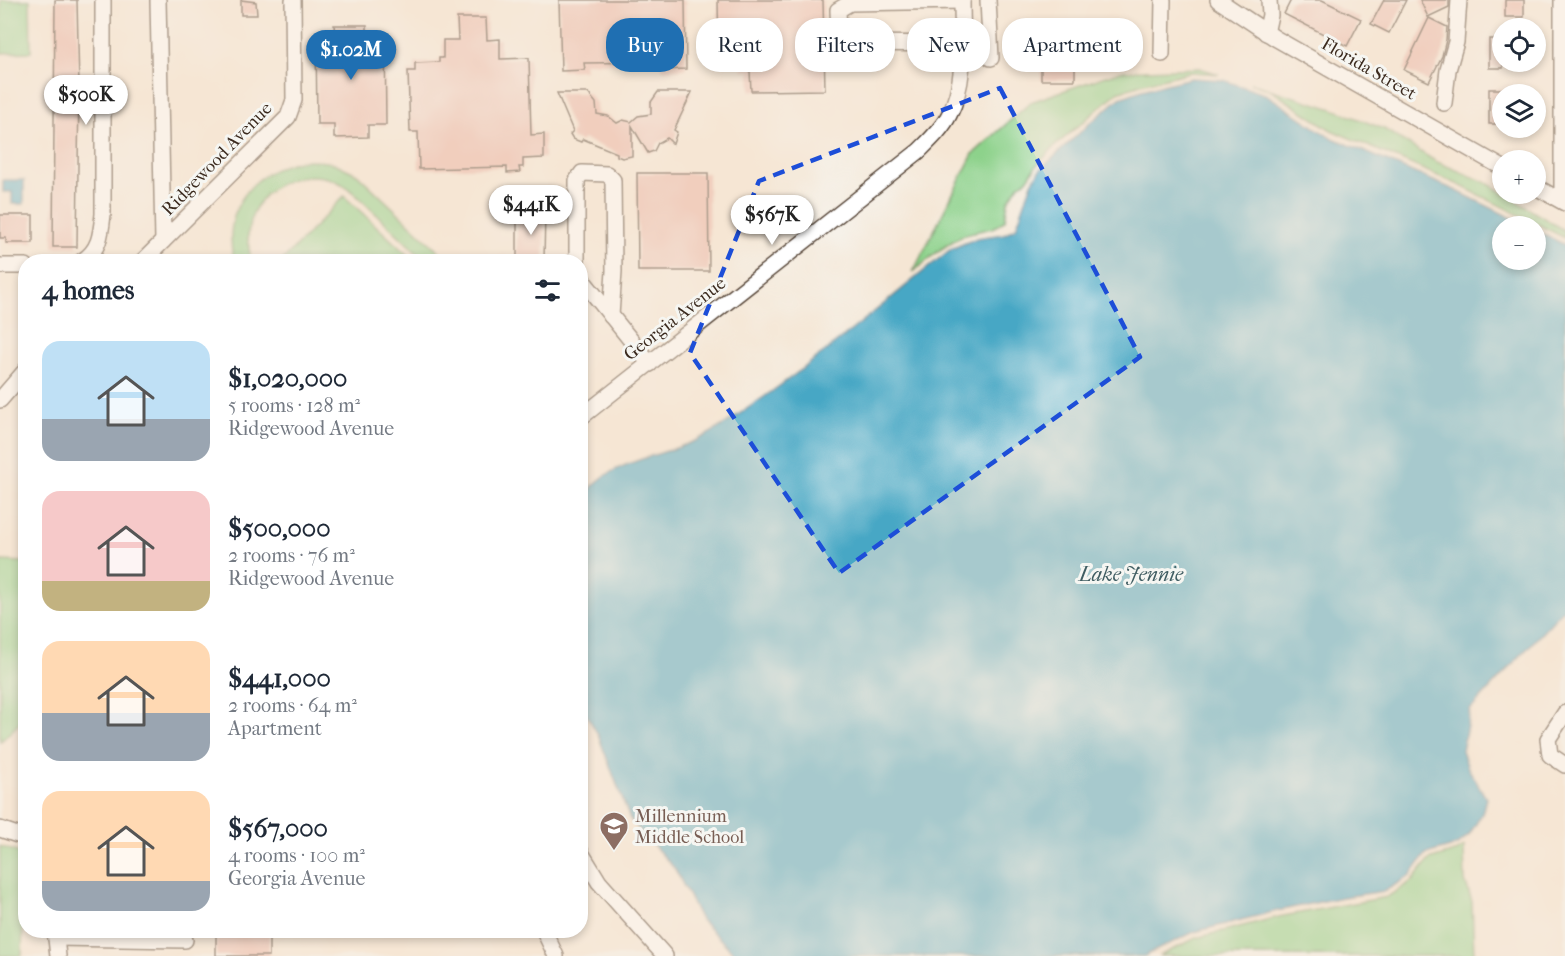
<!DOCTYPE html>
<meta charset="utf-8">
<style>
:root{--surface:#fff;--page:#f2f2f3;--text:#1f2937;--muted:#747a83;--accent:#1f6fb2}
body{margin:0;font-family:"IM FELL French Canon",serif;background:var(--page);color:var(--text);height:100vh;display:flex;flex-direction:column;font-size:22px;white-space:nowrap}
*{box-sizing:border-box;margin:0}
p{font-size:20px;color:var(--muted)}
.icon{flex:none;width:33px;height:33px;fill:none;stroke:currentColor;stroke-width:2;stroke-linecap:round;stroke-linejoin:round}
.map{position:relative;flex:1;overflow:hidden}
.drawer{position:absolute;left:18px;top:254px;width:570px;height:684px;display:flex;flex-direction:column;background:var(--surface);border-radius:24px;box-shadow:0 3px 9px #0003}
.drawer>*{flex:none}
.hud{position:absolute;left:606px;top:18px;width:570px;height:54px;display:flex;gap:12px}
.controls{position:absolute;left:1492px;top:18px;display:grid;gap:12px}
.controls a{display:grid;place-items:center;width:54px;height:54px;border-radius:50%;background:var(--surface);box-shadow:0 3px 9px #0003;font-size:30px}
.price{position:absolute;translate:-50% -51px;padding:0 14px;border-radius:21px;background:#fff;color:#222;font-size:20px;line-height:39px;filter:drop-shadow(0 2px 3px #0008)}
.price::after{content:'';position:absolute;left:50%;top:36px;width:18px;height:14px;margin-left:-9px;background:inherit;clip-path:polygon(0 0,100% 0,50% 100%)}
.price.active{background:var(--accent);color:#fff}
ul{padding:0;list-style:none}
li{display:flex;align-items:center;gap:18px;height:150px;padding:0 24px}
li span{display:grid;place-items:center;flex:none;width:168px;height:120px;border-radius:18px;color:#555}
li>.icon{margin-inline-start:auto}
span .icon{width:72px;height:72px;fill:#fffc;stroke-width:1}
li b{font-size:26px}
h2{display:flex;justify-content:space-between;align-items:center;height:72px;padding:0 24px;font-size:26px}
.chip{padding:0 21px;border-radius:24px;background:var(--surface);box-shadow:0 3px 9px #0003;font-size:21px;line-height:54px}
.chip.active{background:var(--accent);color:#fff}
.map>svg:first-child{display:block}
.green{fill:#8dd28b;stroke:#647e54;stroke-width:1.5}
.water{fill:#46a7c5;stroke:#406872;stroke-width:1.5}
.building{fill:#eab1a3}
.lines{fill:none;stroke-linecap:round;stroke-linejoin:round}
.minor-casing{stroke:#574639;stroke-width:18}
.minor{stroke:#fff;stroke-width:15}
.marked{fill:none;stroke:#1d4ed8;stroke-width:4.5;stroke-dasharray:12 8;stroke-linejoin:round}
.labels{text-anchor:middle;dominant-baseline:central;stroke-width:6;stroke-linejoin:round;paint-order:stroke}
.street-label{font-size:18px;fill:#3b2a1e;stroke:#f6f6f2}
.education-label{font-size:18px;fill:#785e54;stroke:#f6f6f2;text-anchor:start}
.water-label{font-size:20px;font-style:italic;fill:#3f5c61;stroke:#f6f6f2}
</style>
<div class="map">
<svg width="1565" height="956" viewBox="0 0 1565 956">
<rect width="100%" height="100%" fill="#f6f6f2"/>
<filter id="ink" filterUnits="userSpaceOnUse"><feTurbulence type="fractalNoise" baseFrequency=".0167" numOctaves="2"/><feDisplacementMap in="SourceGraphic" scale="12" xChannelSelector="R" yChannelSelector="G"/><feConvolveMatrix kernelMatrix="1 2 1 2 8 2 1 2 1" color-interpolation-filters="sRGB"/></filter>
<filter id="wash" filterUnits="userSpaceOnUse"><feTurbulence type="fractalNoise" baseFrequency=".008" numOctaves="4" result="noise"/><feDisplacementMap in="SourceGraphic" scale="24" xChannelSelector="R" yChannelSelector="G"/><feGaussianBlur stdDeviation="1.35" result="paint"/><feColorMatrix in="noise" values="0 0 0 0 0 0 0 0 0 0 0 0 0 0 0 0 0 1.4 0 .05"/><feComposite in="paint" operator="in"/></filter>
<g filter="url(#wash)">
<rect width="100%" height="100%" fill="#f5e6d4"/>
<g class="green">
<path d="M1 0H30L31 52 1 53Z"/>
<path d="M1199 68 1219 74 1190 72 1141 84 1118 92 1055 146 1036 166 1027 180 1019 184 1008 201 1005 220C991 233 979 228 962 236 944 245 929 259 913 272L973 154 1031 102 1120 71Z"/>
<path d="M1250 83 1333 109 1384 129 1435 161 1487 183 1565 231V238L1459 185 1331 130 1269 89Z"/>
<path d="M309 160 334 163 357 174 449 261H425C409 245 392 229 375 213 364 203 354 191 340 183 314 169 280 177 261 200 247 218 245 240 252 261H234C220 207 256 165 309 160Z"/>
<path d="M344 196 414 261H282Z"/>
<path d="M0 561 25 562 26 717 0 742Z"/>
<path d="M0 846 25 855 22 956H0Z"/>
<path d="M1464 847 1465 881 1472 902 1474 956H1159L1196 938 1278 917 1387 897 1412 881 1429 860 1458 851Z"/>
</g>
<g class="water">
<path d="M1191 78 1223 80 1267 95 1328 136 1457 191 1528 226H1503V260H1536V230L1565 245V608L1470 710 1462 751 1468 768 1486 798 1482 814 1469 835 1457 845 1426 854 1410 876 1385 891 1343 897 1277 911 1194 932 1144 956H737L701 920 675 869 630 819 598 735 581 705 580 507C596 460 662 458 699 439 722 428 743 411 764 397 829 351 889 299 951 249L977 238 1004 234 1016 228 1032 183 1039 171 1090 123 1120 98 1142 90Z"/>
<path d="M3 180H24V204H12V192H3Z"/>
</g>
<g id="blocks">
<g class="building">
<path d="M55 0H77L79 87 77 247H53Z"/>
<path d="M241 0 256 2 257 15H241Z"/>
<path d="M559 0H685L686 69 662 70V62L584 63 585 70 561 71Z"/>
<path d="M718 0H823L825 90 751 91 750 71H743V57H719Z"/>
<path d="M1291 0H1322L1361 19 1347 46 1284 14Z"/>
<path d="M1384 0H1406L1389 33 1371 24Z"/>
<path d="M1420 0H1449V7L1428 17Z"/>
<rect x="1505" y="0" width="19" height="17"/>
<path d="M457 18H486L487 40 500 39V59L529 58 531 135 544 134V158L523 159V167H519L520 172 507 173V167L419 169 418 132H410L408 71H415V63L439 62V58H443V40H458Z"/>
<path d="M1429 18 1447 27 1446 40 1442 56 1429 82 1404 70Z"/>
<path d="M334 25H367V35H385L386 125H368V137L334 138V124H317L316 36 335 35Z"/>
<rect x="1489" y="39" width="14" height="29"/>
<rect x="1041" y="59" width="34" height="21"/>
<rect x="1489" y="89" width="14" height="35"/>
<path d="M658 92H692L674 130 677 132 673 144 667 138 658 143 654 151 648 153 632 126V156L622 158 617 156V153L583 139 581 142 573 139 570 134 573 131 557 93H588L596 103 597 114 608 116 617 123 623 120 631 122 638 116 651 114V102Z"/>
<path d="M637 173H708L709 271H638Z"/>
<path d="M517 212H545L544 260H517Z"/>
<path d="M0 215H33V243H6V238H0Z"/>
<path d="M228 930H250V934H269V956H216V934H228Z"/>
</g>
</g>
</g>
<g filter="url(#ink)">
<use href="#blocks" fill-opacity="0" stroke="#574639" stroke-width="1.5"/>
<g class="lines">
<g class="minor-casing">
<g id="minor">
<path d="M158 0 163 241"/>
<path d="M988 0 991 58"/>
<path d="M1218 0 1275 38 1503 168"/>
<path d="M1562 0V201"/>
<path d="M1266 33 1270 15 1269 0"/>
<path d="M962 44 851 43 839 35 838 10 850 3 962 1"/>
<path d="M1162 54 1163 0"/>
<path d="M1444 103 1448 70 1456 42 1459 0"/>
<path d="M1536 187 1565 203"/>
<path d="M82 261C100 250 101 233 103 214V0"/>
<path d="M143 261 288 117 294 100 293 0"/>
<path d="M577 261V180L582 173 607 174 613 180 614 271 611 316"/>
<path d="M0 266H26"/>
<path d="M580 277 650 364"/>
<path d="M0 400 26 370"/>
<path d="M580 418 919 151C930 140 942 129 949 115 967 81 962 38 962 0"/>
<path d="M1565 713 1548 739 1550 755 1565 765"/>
<path d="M0 829 26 838"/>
<path d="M580 851 599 882 665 956"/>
<path d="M55 930 58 956"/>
<path d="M546 930V935L556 956"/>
<path d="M56 938 185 940"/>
</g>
</g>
<use href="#minor" class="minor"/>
</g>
</g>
<path d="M0 0H1565V956H0ZM1000 88 1140 357 839 573 690 353 759 181Z" fill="#f5e6d4" fill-opacity=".55" fill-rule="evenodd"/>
<path class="marked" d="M1000 88 1140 357 839 573 690 353 759 181Z"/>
<defs>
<g id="school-pin" transform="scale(1.5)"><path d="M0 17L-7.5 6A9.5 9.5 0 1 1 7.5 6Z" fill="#8d6e63" stroke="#f6f6f2"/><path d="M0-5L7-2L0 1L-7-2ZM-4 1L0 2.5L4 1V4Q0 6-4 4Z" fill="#fff"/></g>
</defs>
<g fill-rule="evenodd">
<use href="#school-pin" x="614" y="826"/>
</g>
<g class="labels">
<g class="street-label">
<text transform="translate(1369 69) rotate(30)">Florida Street</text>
<text transform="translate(217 159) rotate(-46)">Ridgewood Avenue</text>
<text transform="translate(675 319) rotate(-38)">Georgia Avenue</text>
</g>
<g class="education-label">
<text x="635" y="816">Millennium<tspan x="635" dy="21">Middle School</tspan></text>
</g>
<g class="water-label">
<text x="1131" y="574">Lake Jennie</text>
</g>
</g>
</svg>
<div class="controls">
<a><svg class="icon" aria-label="locate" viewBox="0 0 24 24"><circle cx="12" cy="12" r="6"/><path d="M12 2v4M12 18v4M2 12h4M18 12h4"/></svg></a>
<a><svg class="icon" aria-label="layers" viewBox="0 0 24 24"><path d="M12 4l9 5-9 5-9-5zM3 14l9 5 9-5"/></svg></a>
<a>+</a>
<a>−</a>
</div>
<b class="price active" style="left:351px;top:81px">$1.02M</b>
<b class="price" style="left:86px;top:126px">$500K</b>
<b class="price" style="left:531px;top:236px">$441K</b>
<b class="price" style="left:772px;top:246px">$567K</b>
<div class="hud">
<a class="chip active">Buy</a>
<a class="chip">Rent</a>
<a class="chip">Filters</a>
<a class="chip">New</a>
<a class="chip">Apartment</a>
</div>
<section class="drawer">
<h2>4 homes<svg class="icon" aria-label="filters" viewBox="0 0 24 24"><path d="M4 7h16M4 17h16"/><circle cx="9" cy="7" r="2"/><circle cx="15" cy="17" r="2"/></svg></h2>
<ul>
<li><span style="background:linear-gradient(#bfe0f5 65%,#9aa5b1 0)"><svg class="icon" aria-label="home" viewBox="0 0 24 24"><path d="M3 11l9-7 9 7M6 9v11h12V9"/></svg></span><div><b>$1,020,000</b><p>5 rooms · 128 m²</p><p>Ridgewood Avenue</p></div></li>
<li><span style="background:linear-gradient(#f6c9c9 75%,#c2b280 0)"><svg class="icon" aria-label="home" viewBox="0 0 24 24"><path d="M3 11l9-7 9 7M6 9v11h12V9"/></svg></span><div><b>$500,000</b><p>2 rooms · 76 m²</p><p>Ridgewood Avenue</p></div></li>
<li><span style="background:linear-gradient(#ffd9b3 60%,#9aa5b1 0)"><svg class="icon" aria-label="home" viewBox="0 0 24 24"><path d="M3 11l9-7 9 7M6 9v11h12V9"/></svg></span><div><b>$441,000</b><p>2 rooms · 64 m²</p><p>Apartment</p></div></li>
<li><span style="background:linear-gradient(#ffd9b3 75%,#9aa5b1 0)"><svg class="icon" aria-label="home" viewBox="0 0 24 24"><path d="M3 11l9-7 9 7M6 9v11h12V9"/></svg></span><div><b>$567,000</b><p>4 rooms · 100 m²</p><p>Georgia Avenue</p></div></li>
</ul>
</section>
</div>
